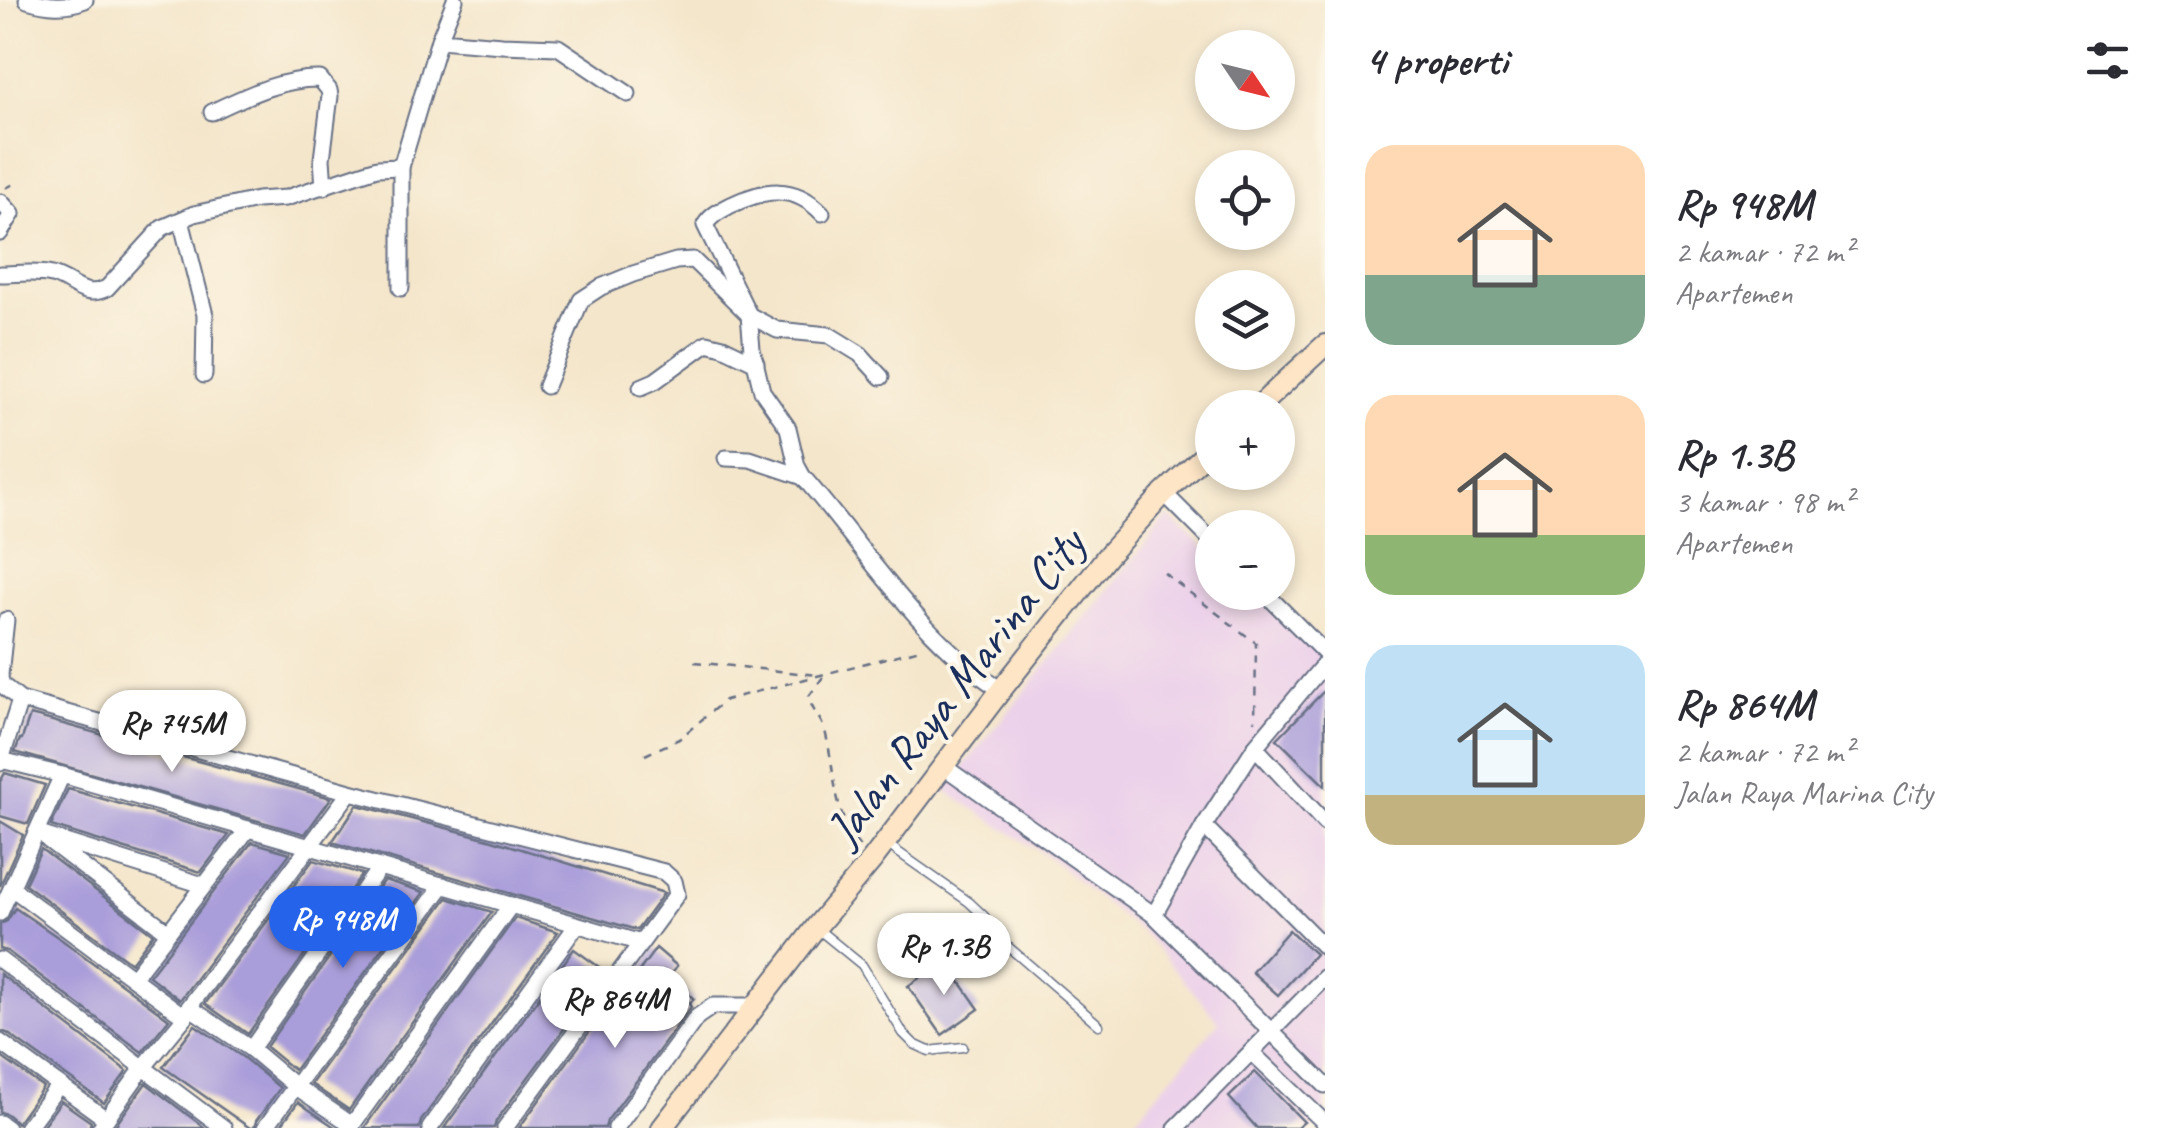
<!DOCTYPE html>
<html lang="id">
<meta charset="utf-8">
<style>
:root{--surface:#fff;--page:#f2f2f3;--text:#2b2b33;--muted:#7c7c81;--accent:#2563eb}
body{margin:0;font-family:Caveat,sans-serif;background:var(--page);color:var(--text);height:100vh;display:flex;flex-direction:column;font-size:38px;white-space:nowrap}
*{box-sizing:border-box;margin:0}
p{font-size:32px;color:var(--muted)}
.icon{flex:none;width:55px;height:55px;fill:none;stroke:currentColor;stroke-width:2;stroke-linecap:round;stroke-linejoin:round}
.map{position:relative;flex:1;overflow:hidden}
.panel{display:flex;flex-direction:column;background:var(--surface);width:850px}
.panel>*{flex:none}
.needle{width:65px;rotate:125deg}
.fabs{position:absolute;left:1195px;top:30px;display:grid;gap:20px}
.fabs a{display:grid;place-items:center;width:100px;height:100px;border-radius:50%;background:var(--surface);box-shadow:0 5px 15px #0003;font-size:50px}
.price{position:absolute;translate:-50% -85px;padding:0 22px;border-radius:35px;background:#fff;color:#222;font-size:32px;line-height:65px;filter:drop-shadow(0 2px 5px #0008)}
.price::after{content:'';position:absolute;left:50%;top:60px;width:30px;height:22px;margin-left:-15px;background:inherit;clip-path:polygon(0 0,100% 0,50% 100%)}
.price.on{background:var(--accent);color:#fff}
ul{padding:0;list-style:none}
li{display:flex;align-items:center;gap:30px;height:250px;padding:0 40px}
li span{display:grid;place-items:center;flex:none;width:280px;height:200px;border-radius:30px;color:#555}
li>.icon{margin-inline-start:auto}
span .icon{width:120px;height:120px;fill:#fffc;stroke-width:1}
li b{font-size:42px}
h2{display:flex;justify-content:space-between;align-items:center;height:120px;padding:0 40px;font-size:42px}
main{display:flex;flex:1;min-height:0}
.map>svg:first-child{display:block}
.built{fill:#ecd1ea}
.building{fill:#aa9eda}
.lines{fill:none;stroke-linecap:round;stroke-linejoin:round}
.lane-casing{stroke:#676f84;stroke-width:11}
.street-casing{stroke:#676f84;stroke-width:19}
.secondary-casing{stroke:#676f84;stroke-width:24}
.path{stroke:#676f84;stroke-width:2.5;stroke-dasharray:8 8;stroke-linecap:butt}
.lane{stroke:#fff;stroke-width:8}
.street{stroke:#fff;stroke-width:15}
.secondary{stroke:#fde5c5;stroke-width:20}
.labels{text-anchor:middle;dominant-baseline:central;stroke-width:8;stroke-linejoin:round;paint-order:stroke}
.street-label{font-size:48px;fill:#1b2f5e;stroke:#fcf5e5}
</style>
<main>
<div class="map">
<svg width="1325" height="1128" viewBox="0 0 1325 1128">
<rect width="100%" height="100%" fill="#fcf5e5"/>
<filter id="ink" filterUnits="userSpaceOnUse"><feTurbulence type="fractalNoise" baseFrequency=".01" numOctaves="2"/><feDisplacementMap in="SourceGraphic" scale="20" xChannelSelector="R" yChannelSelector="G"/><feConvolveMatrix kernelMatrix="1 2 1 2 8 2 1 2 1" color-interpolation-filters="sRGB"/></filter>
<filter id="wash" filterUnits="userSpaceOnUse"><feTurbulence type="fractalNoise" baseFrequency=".0048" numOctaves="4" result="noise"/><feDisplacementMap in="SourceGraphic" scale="40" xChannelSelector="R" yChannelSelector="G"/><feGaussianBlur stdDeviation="2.25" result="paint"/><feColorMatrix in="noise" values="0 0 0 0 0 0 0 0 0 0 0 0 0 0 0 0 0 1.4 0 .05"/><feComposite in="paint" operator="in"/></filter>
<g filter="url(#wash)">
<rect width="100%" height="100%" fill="#f4e6cb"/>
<path class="built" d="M1168 516 1212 554V592L1257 593 1325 653V1128H1128L1219 1022 1146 936 1045 855 944 790Z"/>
<g id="blocks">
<g class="building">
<path d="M1325 690V786L1277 739Z"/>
<path d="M30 715 38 717 331 798 305 834 15 752 20 739H22Z"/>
<path d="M5 773 45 785 28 824 0 816V782Z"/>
<path d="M68 789 229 835 201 872 181 866 51 826Z"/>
<path d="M357 805 489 839 664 893 637 930 332 842Z"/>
<path d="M0 821 23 835 0 886Z"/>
<path d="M252 842 290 853 180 1000 149 976Z"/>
<path d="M41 849 153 934 131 963 25 884Z"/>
<path d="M313 860 362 874 248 1034 205 1004Z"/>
<path d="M384 880 424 892 294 1070 266 1047Z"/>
<path d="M447 898 492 912 349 1110 311 1084Z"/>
<path d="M15 908 62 940 169 1019 142 1052 7 951 0 949V924L7 921Z"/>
<path d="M515 918 558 932 421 1121 419 1128H364Z"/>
<path d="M1289 930 1315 954 1278 995 1252 972Z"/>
<path d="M656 948 677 966 669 976 694 999 689 1004 691 1007 607 1121 605 1128H519L623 986 626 989Z"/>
<path d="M574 949 606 972 496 1121 494 1128H444Z"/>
<path d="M945 960 979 1009 942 1035 908 986Z"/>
<path d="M0 974 127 1071 104 1103 7 1033 0 1031Z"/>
<path d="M195 1025 244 1058 280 1088 256 1121 254 1128H250L163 1067Z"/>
<path d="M0 1056 43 1087 17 1123 7 1114 0 1112Z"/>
<path d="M1255 1072 1304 1122 1297 1128H1257L1229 1097Z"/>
<path d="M146 1083 205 1128H118L115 1126Z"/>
<path d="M61 1101 91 1122 89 1128H41Z"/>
<path d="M298 1102 336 1128H279Z"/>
</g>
</g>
</g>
<g filter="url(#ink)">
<use href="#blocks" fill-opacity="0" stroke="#676f84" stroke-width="2.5"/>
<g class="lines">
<g class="lane-casing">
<g id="lane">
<path d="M888 845 969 902 984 916 998 938 1099 1025"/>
<path d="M819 930 862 965 903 1033 914 1044 929 1051 963 1047"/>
</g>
</g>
<g class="street-casing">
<g id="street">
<path d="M27 0C47 6 65 8 85 0"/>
<path d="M455 0 439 40 502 45 558 47 628 94"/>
<path d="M212 112C246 96 282 78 320 79L329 90 330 96 322 159 324 187"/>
<path d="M822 213C794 184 764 189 731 205 720 211 711 215 705 225L749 315 752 349 762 391 788 428 797 466 803 477C866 549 919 638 1001 690"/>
<path d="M181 220 205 315 204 375"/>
<path d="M0 233 12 214 1 202"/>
<path d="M0 274C16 274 36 271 52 275 74 281 83 300 107 288L162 228 194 214 257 200 286 198 377 168 401 167"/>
<path d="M401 288V167L439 40"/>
<path d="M546 386 581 300 601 287 633 274 676 261 693 260 749 315 777 330 829 335 860 354 881 377"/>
<path d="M641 387 655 381 707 343 723 347 756 363"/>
<path d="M726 458 750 459 803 477"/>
<path d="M1164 493 1212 541"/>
<path d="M1264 592 1325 653"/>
<path d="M1325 663 1255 747 1325 823"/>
<path d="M0 675 6 620"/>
<path d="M0 676 1 684 20 700 350 792 664 872 674 881 677 894 505 1128"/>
<path d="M1 760 62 775 641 943"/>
<path d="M0 763 20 700"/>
<path d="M943 766 1154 915 1325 1085"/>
<path d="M1204 826 1325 948"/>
<path d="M36 833 203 885"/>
<path d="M48 840 168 932"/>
<path d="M13 889 185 1017"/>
<path d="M0 913 62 775"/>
<path d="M1154 915 1204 826 1255 747"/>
<path d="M0 960 224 1128"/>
<path d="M133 978 248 829"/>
<path d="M189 1007 251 1049 380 867"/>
<path d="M0 1042 106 1119"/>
<path d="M251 1049 295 1086 352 1125 511 905"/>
<path d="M1251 1052 1325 1123"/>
<path d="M0 1123 7 1128"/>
<path d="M27 1128 59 1085"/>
<path d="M100 1128 143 1068 185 1017 189 1007 350 792"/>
<path d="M265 1128 443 885"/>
<path d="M430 1128 577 925"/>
<path d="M616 1128 697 1017 713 1006H755"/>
<path d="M1176 1128 1325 977"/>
</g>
</g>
<g class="secondary-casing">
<g id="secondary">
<path d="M1257 408 1325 345"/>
<path d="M662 1128 816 927 872 860 1001 690 1108 555 1164 493 1212 448"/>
</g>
</g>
<g class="path">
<path d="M6 188 14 184"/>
<path d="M1164 573 1256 643 1255 721"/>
<path d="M694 662 817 675"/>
<path d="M823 677 809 696C811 711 821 717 825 731 836 772 832 812 860 847"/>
<path d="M645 755 679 739 725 700 924 648"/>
</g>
<use href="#lane" class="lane"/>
<use href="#street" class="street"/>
<use href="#secondary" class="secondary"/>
</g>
</g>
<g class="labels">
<g class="street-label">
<text transform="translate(955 687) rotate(-52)">Jalan Raya Marina City</text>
</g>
</g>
</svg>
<div class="fabs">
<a><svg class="needle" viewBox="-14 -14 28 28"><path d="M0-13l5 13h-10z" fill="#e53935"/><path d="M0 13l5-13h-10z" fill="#7c7c81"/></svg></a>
<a><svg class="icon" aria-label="locate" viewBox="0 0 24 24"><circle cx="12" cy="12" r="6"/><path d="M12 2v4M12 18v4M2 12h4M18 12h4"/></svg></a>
<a><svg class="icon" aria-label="layers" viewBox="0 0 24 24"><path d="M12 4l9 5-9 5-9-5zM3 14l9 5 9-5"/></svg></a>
<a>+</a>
<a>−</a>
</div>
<b class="price" style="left:172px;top:775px">Rp 745M</b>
<b class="price on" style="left:343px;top:971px">Rp 948M</b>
<b class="price" style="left:944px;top:998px">Rp 1.3B</b>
<b class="price" style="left:615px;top:1051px">Rp 864M</b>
</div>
<section class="panel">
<h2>4 properti<svg class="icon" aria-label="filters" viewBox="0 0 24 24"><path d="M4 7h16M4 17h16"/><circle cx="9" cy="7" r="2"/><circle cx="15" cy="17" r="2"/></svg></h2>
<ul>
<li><span style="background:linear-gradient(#ffd9b3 65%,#7fa58c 0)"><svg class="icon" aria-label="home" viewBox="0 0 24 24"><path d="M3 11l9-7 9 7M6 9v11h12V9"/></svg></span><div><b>Rp 948M</b><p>2 kamar · 72 m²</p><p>Apartemen</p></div></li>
<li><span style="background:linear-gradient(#ffd9b3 70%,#8fb573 0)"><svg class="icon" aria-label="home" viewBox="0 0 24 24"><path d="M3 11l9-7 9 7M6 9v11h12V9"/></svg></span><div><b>Rp 1.3B</b><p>3 kamar · 98 m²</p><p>Apartemen</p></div></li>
<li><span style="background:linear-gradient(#bfe0f5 75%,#c2b280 0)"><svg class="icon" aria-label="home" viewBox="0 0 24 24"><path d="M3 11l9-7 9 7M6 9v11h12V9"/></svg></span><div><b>Rp 864M</b><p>2 kamar · 72 m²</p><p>Jalan Raya Marina City</p></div></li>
</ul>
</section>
</main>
